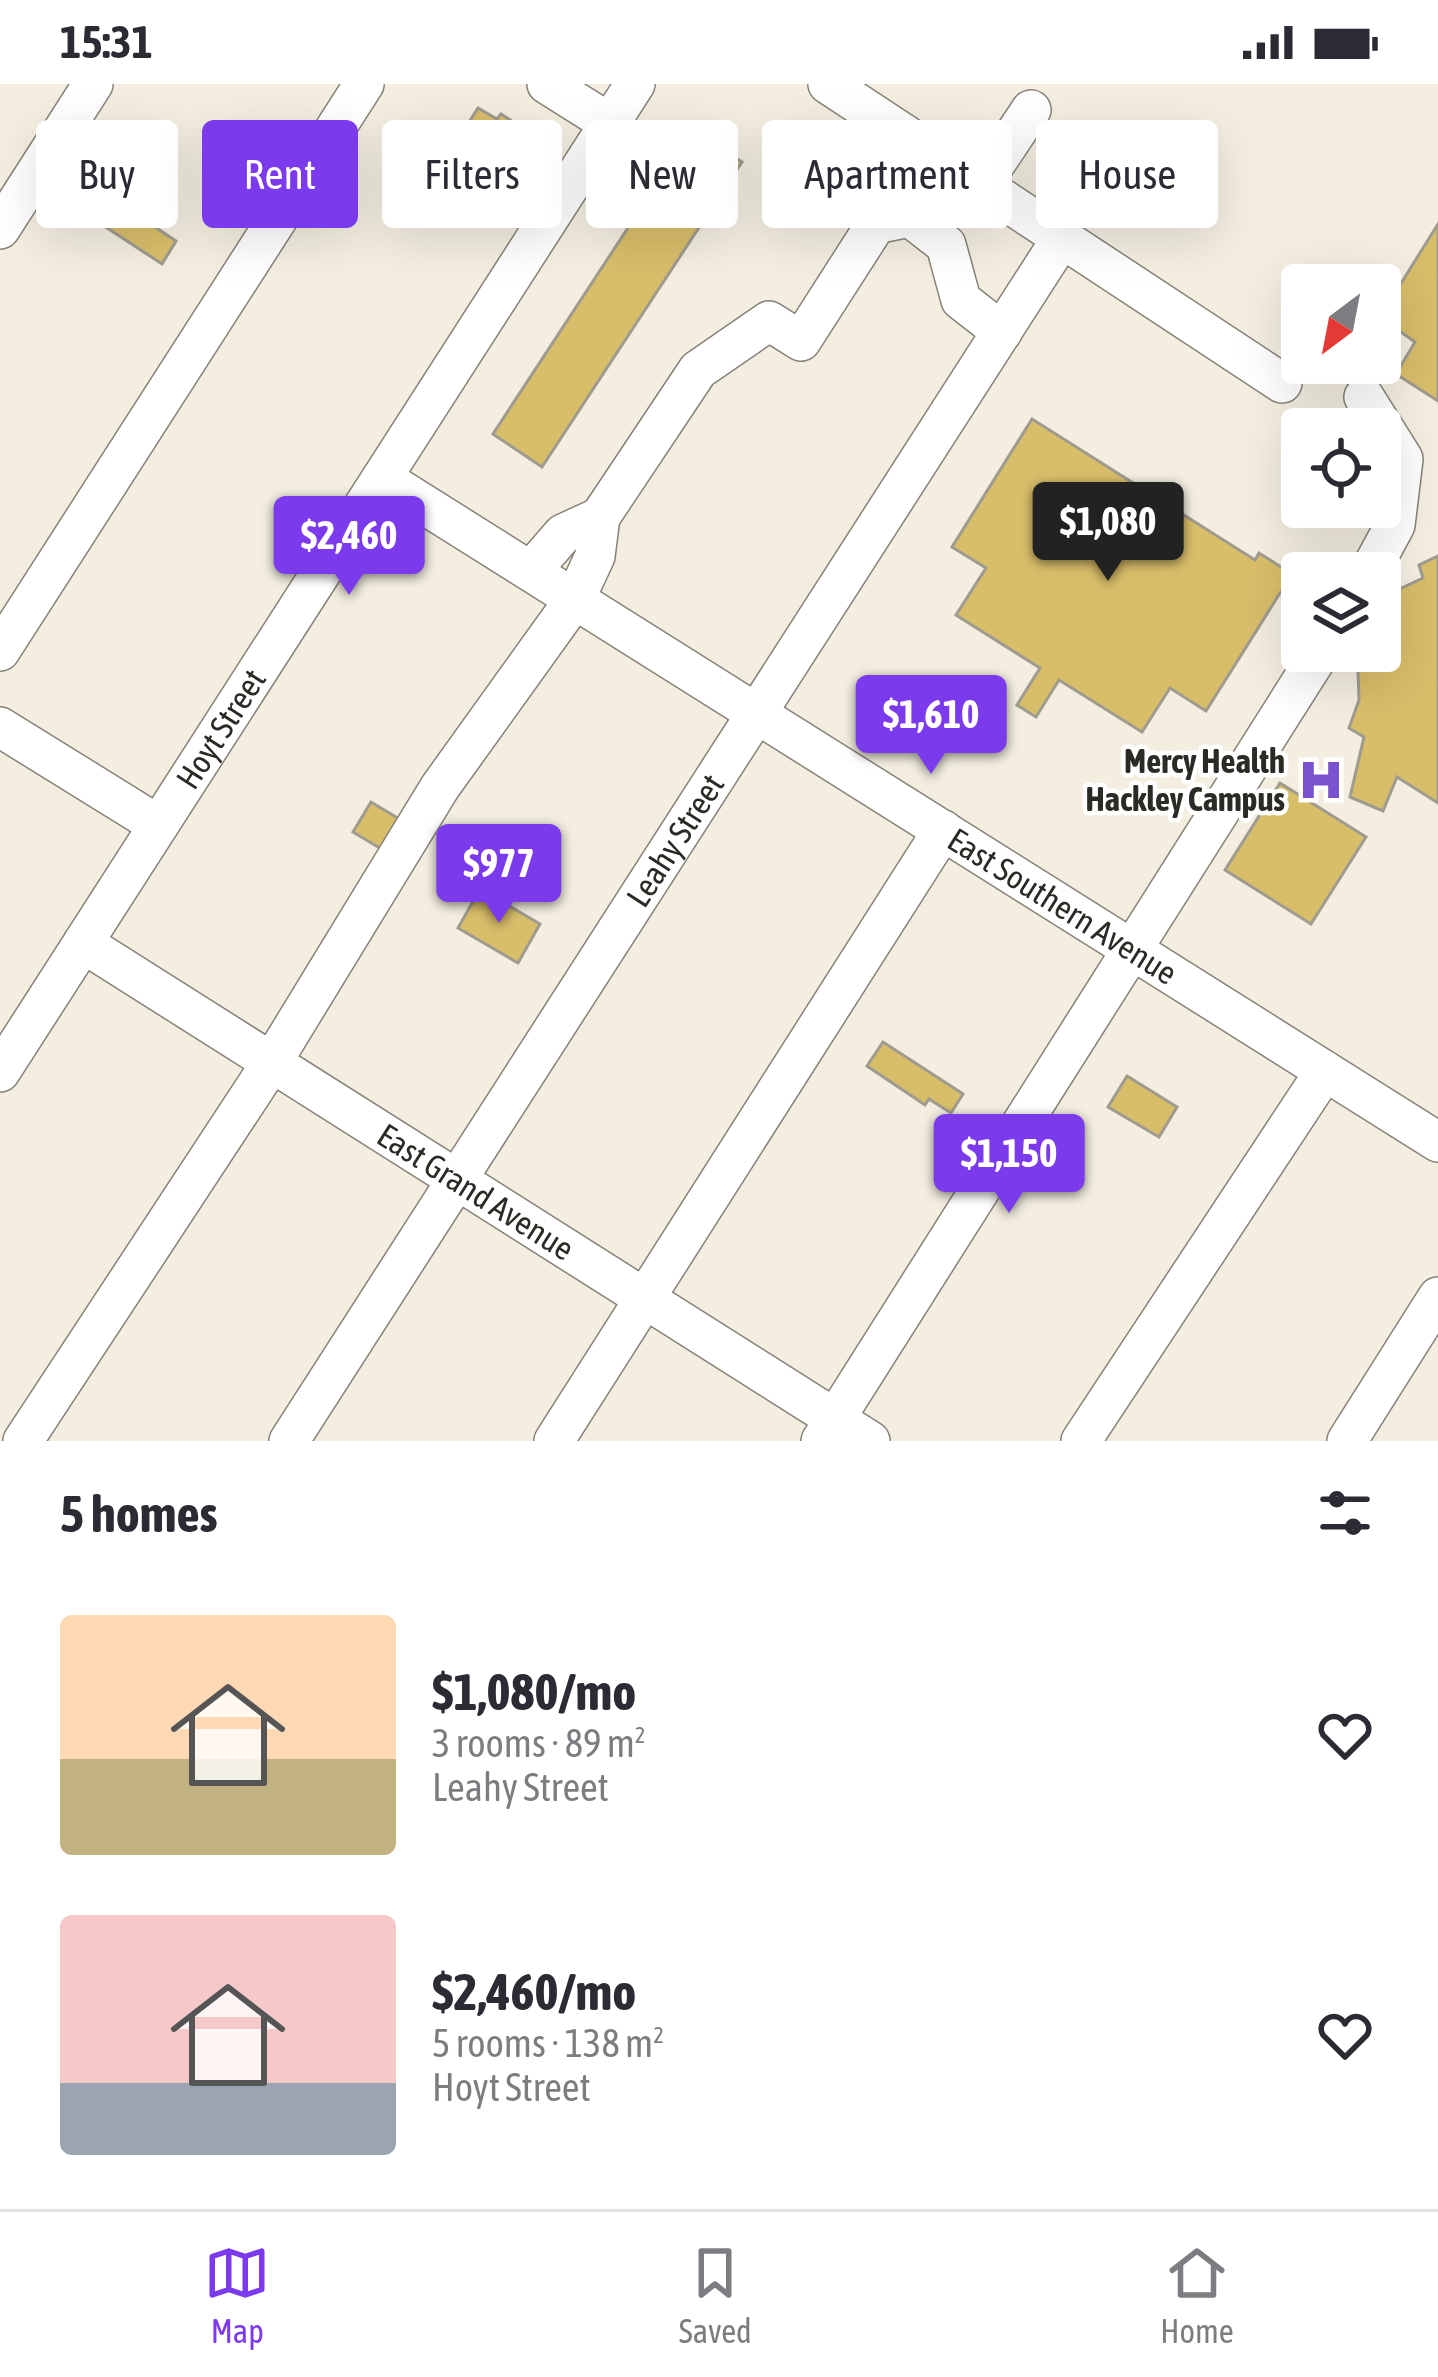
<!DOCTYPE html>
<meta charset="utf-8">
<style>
:root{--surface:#fff;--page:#f7f7f7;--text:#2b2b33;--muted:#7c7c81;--line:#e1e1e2;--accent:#7c3aed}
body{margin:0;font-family:"Asap Condensed",sans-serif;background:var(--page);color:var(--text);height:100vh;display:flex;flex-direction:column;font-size:45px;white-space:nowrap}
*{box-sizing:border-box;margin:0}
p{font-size:39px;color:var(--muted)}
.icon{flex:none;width:66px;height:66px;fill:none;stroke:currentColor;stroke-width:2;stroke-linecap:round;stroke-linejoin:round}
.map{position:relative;height:1357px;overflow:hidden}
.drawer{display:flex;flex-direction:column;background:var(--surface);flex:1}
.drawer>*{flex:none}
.guide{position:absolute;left:36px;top:36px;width:1368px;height:108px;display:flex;gap:24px}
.needle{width:78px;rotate:212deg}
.buttons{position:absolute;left:1281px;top:180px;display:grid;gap:24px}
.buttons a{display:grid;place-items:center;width:120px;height:120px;border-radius:12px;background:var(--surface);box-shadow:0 12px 48px #0002;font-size:60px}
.price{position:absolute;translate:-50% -102px;padding:0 27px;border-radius:12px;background:var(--accent);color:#fff;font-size:39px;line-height:78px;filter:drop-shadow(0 3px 6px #0008)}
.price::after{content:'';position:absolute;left:50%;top:72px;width:36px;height:27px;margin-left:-18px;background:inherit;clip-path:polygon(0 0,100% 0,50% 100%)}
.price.selected{background:#222;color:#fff}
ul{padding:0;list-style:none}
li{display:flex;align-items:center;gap:36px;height:300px;padding:0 60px}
li span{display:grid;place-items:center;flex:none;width:336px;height:240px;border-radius:12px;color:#555}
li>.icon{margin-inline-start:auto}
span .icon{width:144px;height:144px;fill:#fffc;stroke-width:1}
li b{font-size:51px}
h2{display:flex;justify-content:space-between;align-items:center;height:144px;padding:0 60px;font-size:51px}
.chip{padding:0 42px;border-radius:12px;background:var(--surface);box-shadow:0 12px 48px #0002;font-size:42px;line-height:108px}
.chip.selected{background:var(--accent);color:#fff}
.status{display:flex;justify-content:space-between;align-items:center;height:84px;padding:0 60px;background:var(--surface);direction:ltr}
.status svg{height:33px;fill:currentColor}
.tabs{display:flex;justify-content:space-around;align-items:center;height:168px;border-top:3px solid var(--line);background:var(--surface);font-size:33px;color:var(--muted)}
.tabs a{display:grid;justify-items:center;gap:6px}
.tabs .selected{color:var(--accent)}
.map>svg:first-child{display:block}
.building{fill:#d9be6a;stroke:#9f9b8e;stroke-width:3}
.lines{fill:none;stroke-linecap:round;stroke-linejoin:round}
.minor-casing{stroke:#868276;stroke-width:42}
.minor{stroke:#fff;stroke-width:39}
.labels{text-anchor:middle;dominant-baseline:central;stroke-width:9;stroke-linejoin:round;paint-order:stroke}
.street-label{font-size:33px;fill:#2b2a24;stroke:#fff}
.poi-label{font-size:33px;font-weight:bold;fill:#2b2a24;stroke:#fff;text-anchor:end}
</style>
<div class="status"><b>15:31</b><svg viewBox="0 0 49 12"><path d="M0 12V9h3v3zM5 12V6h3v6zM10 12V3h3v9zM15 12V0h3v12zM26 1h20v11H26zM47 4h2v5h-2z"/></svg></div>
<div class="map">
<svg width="1438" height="1357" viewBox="0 0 1438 1357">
<rect width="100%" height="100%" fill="#f3eee0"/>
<g class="building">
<path d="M478 24 497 35 501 30 530 49 508 83 481 66 487 56 466 43Z"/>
<path d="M692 46 742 78 542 383 493 350Z"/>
<path d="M122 93 153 113 140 133 176 157 162 180 95 136Z"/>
<path d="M1438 140V317L1396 290 1415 258 1380 233Z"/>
<path d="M1032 335 1255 476 1259 469 1292 490 1206 627 1170 604 1142 648 1059 596 1036 633 1017 621 1040 584 956 531 986 484 952 463Z"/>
<path d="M1438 472V719L1397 693 1383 727 1350 713 1364 653 1349 644 1359 616 1358 587 1390 577 1380 555V529L1399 524 1391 509 1423 494 1419 481Z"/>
<path d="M1280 699 1366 753 1311 840 1225 786Z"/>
<path d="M371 718 406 739 388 769 353 748Z"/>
<path d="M480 805 540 840 518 879 458 844Z"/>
<path d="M883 958 963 1010 951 1029 929 1015 925 1021 867 982Z"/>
<path d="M1127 992 1177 1023 1159 1053 1108 1023Z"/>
</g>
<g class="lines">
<g class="minor-casing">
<g id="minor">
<path d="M547 0 609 39"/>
<path d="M828 0 1282 299"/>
<path d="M981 101 1031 26"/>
<path d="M910 133 946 161 961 216 1002 248"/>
<path d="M0 145 93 0"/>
<path d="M1364 313 1403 375 1395 441 1369 489"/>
<path id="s1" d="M382 394 1438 1058"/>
<path d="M600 433 698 286 769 237 801 257 876 140 910 133 948 77"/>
<path d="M0 567 364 0"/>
<path d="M0 643 158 741"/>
<path id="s2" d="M83 859 870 1357"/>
<path id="s3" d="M0 988 635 0"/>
<path d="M23 1357 272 978 440 703 575 515 595 472 600 433 563 450 531 487"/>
<path id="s4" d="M289 1357 1060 157"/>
<path d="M554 1357 943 746"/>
<path d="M821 1357 1321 567"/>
<path d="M1081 1357 1325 987"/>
<path d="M1347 1357 1438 1213"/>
</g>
</g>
<use href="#minor" class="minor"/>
</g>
<defs>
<g id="hospital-bare" transform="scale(3.6)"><path d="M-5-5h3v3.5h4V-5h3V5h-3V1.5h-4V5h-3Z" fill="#7953cd" stroke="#fff" stroke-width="2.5" paint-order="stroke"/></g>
</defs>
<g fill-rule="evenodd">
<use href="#hospital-bare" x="1321" y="696"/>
</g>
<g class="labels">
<g class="street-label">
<text stroke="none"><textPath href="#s3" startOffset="408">Hoyt Street</textPath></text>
<text stroke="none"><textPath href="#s4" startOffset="714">Leahy Street</textPath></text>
<text stroke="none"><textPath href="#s1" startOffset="804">East Southern Avenue</textPath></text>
<text stroke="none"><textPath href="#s2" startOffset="465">East Grand Avenue</textPath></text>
</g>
<g class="poi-label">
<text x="1285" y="677">Mercy Health<tspan x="1285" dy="38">Hackley Campus</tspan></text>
</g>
</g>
</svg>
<div class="buttons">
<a><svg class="needle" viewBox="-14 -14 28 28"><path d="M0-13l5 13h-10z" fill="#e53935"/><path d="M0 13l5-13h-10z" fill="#7c7c81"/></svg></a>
<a><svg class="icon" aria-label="locate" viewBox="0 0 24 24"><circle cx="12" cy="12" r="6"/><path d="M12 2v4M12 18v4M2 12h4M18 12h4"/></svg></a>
<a><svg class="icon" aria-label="layers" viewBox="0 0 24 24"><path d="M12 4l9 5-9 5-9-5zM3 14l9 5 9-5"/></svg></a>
</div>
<b class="price selected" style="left:1108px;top:500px">$1,080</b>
<b class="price" style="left:349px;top:514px">$2,460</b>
<b class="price" style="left:931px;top:693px">$1,610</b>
<b class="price" style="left:499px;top:842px">$977</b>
<b class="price" style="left:1009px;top:1132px">$1,150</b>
<div class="guide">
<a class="chip">Buy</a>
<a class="chip selected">Rent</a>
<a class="chip">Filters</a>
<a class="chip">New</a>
<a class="chip">Apartment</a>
<a class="chip">House</a>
</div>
</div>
<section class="drawer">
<h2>5 homes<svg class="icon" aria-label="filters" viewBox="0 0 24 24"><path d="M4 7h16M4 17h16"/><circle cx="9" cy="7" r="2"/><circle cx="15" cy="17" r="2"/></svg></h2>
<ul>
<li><span style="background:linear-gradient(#ffd9b3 60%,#c2b280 0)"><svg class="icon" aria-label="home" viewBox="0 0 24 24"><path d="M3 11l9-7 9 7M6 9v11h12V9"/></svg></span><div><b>$1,080/mo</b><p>3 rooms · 89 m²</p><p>Leahy Street</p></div><svg class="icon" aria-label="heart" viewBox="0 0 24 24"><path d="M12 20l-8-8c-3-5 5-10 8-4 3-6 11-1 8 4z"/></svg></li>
<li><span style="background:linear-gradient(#f6c9c9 70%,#9aa5b1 0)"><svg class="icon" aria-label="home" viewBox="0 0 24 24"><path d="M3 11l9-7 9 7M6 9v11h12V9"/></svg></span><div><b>$2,460/mo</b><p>5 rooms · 138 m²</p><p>Hoyt Street</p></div><svg class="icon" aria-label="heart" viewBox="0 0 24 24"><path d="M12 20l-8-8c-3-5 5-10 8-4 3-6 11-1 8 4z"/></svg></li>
</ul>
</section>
<nav class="tabs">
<a class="selected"><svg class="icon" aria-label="map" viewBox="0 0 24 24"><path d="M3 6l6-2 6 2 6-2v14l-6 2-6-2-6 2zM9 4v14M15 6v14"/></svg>Map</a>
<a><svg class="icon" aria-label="saved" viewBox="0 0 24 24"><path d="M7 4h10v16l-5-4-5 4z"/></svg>Saved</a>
<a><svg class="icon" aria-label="home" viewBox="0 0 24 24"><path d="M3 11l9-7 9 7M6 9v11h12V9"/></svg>Home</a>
</nav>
